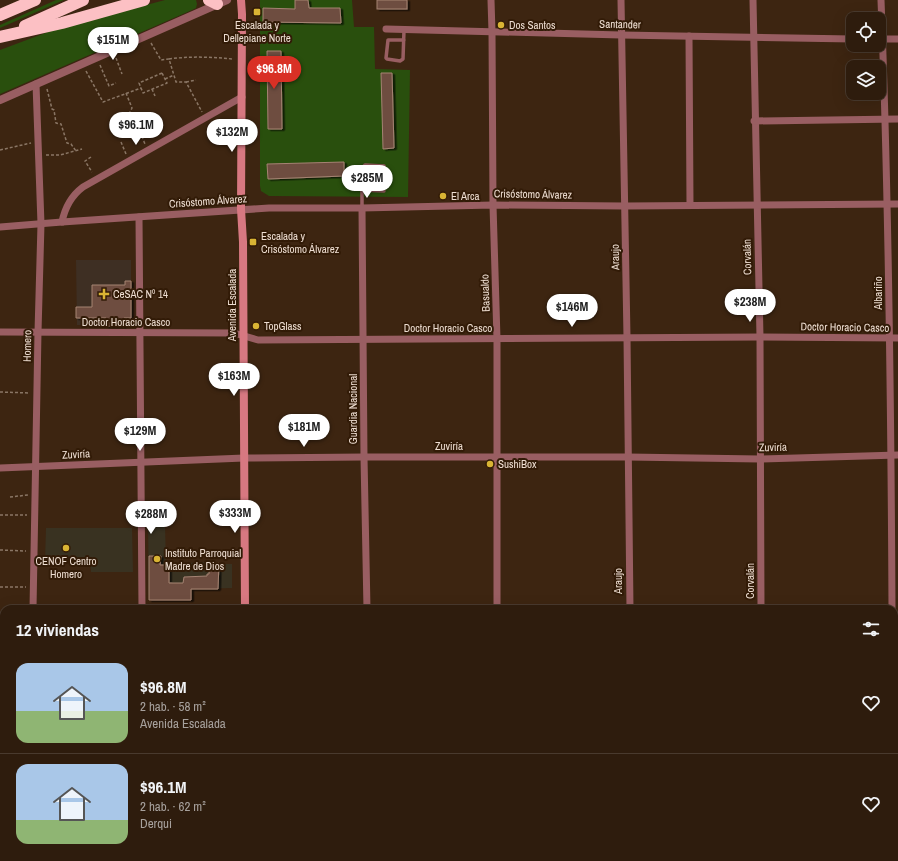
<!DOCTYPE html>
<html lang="es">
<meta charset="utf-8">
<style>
:root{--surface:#2e1c0d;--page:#3a291b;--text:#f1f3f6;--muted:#a7a19d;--line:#493a2e;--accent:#d93025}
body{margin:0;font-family:"Archivo Narrow",sans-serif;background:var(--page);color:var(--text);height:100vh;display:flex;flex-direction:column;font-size:15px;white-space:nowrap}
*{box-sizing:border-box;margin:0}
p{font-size:13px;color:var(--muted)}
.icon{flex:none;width:22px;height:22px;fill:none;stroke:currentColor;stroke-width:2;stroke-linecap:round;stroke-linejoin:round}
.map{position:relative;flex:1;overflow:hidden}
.side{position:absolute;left:0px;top:605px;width:898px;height:256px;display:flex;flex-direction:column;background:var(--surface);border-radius:12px 12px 0 0;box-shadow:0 4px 16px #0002,0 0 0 1px var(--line)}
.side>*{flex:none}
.fabs{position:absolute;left:846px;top:12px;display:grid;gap:8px}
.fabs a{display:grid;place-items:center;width:40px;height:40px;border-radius:8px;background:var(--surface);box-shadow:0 4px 16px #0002,0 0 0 1px var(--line);font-size:20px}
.price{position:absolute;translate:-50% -34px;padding:0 9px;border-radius:14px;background:#fff;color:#222;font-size:13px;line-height:26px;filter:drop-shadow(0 1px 2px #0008)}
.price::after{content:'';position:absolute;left:50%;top:24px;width:12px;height:9px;margin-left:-6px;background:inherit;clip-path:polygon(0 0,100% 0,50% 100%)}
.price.current{background:var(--accent);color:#fff}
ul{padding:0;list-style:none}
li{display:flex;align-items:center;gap:12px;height:100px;padding:0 16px}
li+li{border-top:1px solid var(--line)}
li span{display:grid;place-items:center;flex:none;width:112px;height:80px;border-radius:12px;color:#555}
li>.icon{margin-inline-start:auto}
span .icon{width:48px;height:48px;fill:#fffc;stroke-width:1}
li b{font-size:17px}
h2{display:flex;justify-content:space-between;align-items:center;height:48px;padding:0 16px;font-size:17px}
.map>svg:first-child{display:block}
.education{fill:#393221}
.medical{fill:#3e2f23}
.green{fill:#294f0d;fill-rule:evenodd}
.building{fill:#6e4e40;stroke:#a58373;filter:url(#shadow)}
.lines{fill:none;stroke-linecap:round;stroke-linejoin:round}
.path{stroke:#8a7665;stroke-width:1.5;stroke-dasharray:3 2;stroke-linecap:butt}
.service{stroke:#995e62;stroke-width:3.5}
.minor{stroke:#995e62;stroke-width:7}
.tertiary{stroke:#995e62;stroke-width:8}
.secondary{stroke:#d77881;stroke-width:8}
.motorway{stroke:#fcc0c4;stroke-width:12}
.poi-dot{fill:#d9b434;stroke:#321b07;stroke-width:1.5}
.labels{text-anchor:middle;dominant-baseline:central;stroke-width:4;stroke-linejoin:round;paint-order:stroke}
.street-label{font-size:11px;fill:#eeded2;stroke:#321b07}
.poi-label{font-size:11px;fill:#eeded2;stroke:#321b07;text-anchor:start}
</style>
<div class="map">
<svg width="898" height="861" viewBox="0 0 898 861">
<defs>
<filter id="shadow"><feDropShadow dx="2.5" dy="1.5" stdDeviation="0" flood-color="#0009"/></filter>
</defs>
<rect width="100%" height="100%" fill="#3d2511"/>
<g class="education">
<path d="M148 523H165L166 564 209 562V564H232V588L191 589V600H149Z"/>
<path d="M46 528H132L133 572H91L90 561H45Z"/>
</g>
<path class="medical" d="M76 260H131V320L126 326 77 325Z"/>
<g class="green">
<path d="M56 0H64L0 28V25Z"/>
<path d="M165 0H196L197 4 196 8 192 10 0 94V50L56 29Z"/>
<path d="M260 0H295V9L263 8V22L341 23 340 8H309L308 0H352L354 27H374L375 69 410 70 408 197 269 196 261 191 260 186ZM267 51H281L282 129H268ZM382 73H392L393 148H383ZM344 162 268 178V164Z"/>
</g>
<g class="building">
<path d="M295 0H308L309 8H340L341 23 263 22V8L295 9Z"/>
<rect x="377" y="0" width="30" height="9"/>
<path d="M267 51H281L282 129H268Z"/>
<path d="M381 73H392L394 148 383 149Z"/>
<path d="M344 162V176L268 179 267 164Z"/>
<path d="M125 281H131V318H124V326H106V318H76V307H92V285H125Z"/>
<path d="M149 556H161L160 565H169V583H183L184 577 207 576V574H209V564L219 563 218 589H191V600H149Z"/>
</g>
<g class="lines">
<g class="path">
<path d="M151 43 161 60 169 59 176 82H186L202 112"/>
<path d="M116 58 122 74"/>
<path d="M169 59C190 56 212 57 233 59"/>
<path d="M100 65 109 86 116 83"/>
<path d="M86 71 103 102 141 88"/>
<path d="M162 73 167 83 143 93 139 83Z"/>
<path d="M165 79 174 75"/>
<path d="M186 82 196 80"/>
<path d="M47 89 52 109 54 110 56 123 61 124 67 143 71 144 76 151"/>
<path d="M152 89 155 96"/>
<path d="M126 93 132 108 128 116 138 127 145 144"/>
<path d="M138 127 144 124 140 116"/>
<path d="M121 142 126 154"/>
<path d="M0 150 31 143"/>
<path d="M46 155H60L82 149"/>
<path d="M91 157 85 161 92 172"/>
<path d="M0 392 29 393"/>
<path d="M10 497 28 495"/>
<path d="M0 515H27"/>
<path d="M0 550 26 551"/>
<path d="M0 587H26"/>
<path d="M0 614H4"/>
</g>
<g class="service">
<path d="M404 40H388L386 58 387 59 400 61 403 59 404 30"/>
<path d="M362 190 384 191"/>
<path d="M362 208V168L365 165 384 166"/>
</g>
<g class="minor">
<path d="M491 0 492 32 493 205 497 339V609"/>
<path d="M621 0 627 337 630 609"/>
<path d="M753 0 760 337 761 609"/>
<path d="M881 0C889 203 891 406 892 609"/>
<path d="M386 29 621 35 853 39"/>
<path d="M689 36 690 205"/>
<path d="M879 39H898"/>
<path d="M754 121 898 119"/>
<path d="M362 208 364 457 367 609"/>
<path d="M139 217 142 609"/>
<path d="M62 222C65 207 71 196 83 187L242 97"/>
<path d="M0 227 62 222 269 208H362L493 205 625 206 898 204"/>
<path d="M0 332 234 333 258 340 760 337 898 338"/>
<path d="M0 468 244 458 364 457H628L760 459 898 455"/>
<path d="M33 609 38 332 41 224 36 84"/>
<path d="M894 641H898"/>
<path d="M0 657 4 656"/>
<path d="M894 774H898"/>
<path d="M0 790H4"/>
<path d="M894 841H898"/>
<path d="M143 857V861"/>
<path d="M369 857V861"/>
<path d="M498 857V861"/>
<path d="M762 857V861"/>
<path d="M892 857V861"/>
<path d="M29 861V857"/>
<path d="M632 861V857"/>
</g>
<path class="tertiary" d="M0 100 227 0"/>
<g class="secondary">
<path d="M241 0 242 14 241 209 243 242 245 609"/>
<path d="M247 857V861"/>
</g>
<g class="motorway">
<path d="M209 0 217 4"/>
<path d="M0 15 35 0"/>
<path d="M25 26 83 0"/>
<path d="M0 37 62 23 144 0"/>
</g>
</g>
<g class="poi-dot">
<rect x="253" y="8" width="8" height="8" rx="2"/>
<circle cx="501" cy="25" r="4"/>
<circle cx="443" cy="196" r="4"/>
<rect x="249" y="238" width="8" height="8" rx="2"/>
<path d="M102 288h4v4h4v4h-4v4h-4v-4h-4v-4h4z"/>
<circle cx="256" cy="326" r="4"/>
<circle cx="490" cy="464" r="4"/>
<circle cx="66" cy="548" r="4"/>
<circle cx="157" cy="559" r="4"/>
</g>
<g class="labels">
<g class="street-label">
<text transform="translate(620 24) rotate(1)">Santander</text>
<text transform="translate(533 194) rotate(1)">Crisóstomo Álvarez</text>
<text transform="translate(208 201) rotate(-4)">Crisóstomo Álvarez</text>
<text transform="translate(615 257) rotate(-91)">Araujo</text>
<text transform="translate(747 257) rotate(-91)">Corvalán</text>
<text transform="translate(485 293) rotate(-92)">Basualdo</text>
<text transform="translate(878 293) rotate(-90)">Albariño</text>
<text transform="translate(232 305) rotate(-90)">Avenida Escalada</text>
<text x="126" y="322">Doctor Horacio Casco</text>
<text transform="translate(845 327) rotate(1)">Doctor Horacio Casco</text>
<text x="448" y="328">Doctor Horacio Casco</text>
<text transform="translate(27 346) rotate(-89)">Homero</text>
<text transform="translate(353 409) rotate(-90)">Guardia Nacional</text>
<text x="449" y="446">Zuviría</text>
<text transform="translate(773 447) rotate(-1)">Zuviría</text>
<text transform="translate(76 454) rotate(-3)">Zuviría</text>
<text transform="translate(618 581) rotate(-90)">Araujo</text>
<text transform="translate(750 581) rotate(-90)">Corvalán</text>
</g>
<g class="poi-label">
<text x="257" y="25" text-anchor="middle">Escalada y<tspan x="257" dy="13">Dellepiane Norte</tspan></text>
<text x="509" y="25">Dos Santos</text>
<text x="451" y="196">El Arca</text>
<text x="261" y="236">Escalada y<tspan x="261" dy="13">Crisóstomo Álvarez</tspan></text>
<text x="113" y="294">CeSAC Nº 14</text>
<text x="264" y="326">TopGlass</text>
<text x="498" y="464">SushiBox</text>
<text x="165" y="553">Instituto Parroquial<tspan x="165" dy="13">Madre de Dios</tspan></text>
<text x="66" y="561" text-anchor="middle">CENOF Centro<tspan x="66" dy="13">Homero</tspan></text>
</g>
</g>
</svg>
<div class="fabs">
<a><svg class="icon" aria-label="locate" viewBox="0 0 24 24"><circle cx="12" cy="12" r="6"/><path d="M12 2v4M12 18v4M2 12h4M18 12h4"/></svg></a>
<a><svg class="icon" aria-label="layers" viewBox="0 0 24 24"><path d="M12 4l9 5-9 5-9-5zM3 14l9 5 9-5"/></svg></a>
</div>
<b class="price" style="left:113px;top:61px">$151M</b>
<b class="price current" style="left:274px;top:90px">$96.8M</b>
<b class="price" style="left:136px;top:146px">$96.1M</b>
<b class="price" style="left:232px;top:153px">$132M</b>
<b class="price" style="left:367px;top:199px">$285M</b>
<b class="price" style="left:750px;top:323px">$238M</b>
<b class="price" style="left:572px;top:328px">$146M</b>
<b class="price" style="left:234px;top:397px">$163M</b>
<b class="price" style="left:304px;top:448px">$181M</b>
<b class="price" style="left:140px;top:452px">$129M</b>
<b class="price" style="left:235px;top:534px">$333M</b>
<b class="price" style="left:151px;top:535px">$288M</b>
<section class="side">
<h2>12 viviendas<svg class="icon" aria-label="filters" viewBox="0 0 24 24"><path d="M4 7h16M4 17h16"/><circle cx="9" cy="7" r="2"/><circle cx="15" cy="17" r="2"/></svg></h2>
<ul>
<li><span style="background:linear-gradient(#a9c7e8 60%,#8fb573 0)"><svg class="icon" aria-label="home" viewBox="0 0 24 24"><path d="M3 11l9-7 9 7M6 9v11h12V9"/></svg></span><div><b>$96.8M</b><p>2 hab. · 58 m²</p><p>Avenida Escalada</p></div><svg class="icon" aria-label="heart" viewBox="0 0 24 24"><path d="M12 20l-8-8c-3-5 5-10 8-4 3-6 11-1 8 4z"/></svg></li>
<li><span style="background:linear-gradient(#a9c7e8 70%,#8fb573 0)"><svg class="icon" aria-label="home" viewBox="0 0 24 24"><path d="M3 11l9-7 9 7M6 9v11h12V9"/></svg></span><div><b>$96.1M</b><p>2 hab. · 62 m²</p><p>Derqui</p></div><svg class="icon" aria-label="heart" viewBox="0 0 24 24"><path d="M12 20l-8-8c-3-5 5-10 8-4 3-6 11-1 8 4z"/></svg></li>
</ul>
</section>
</div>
